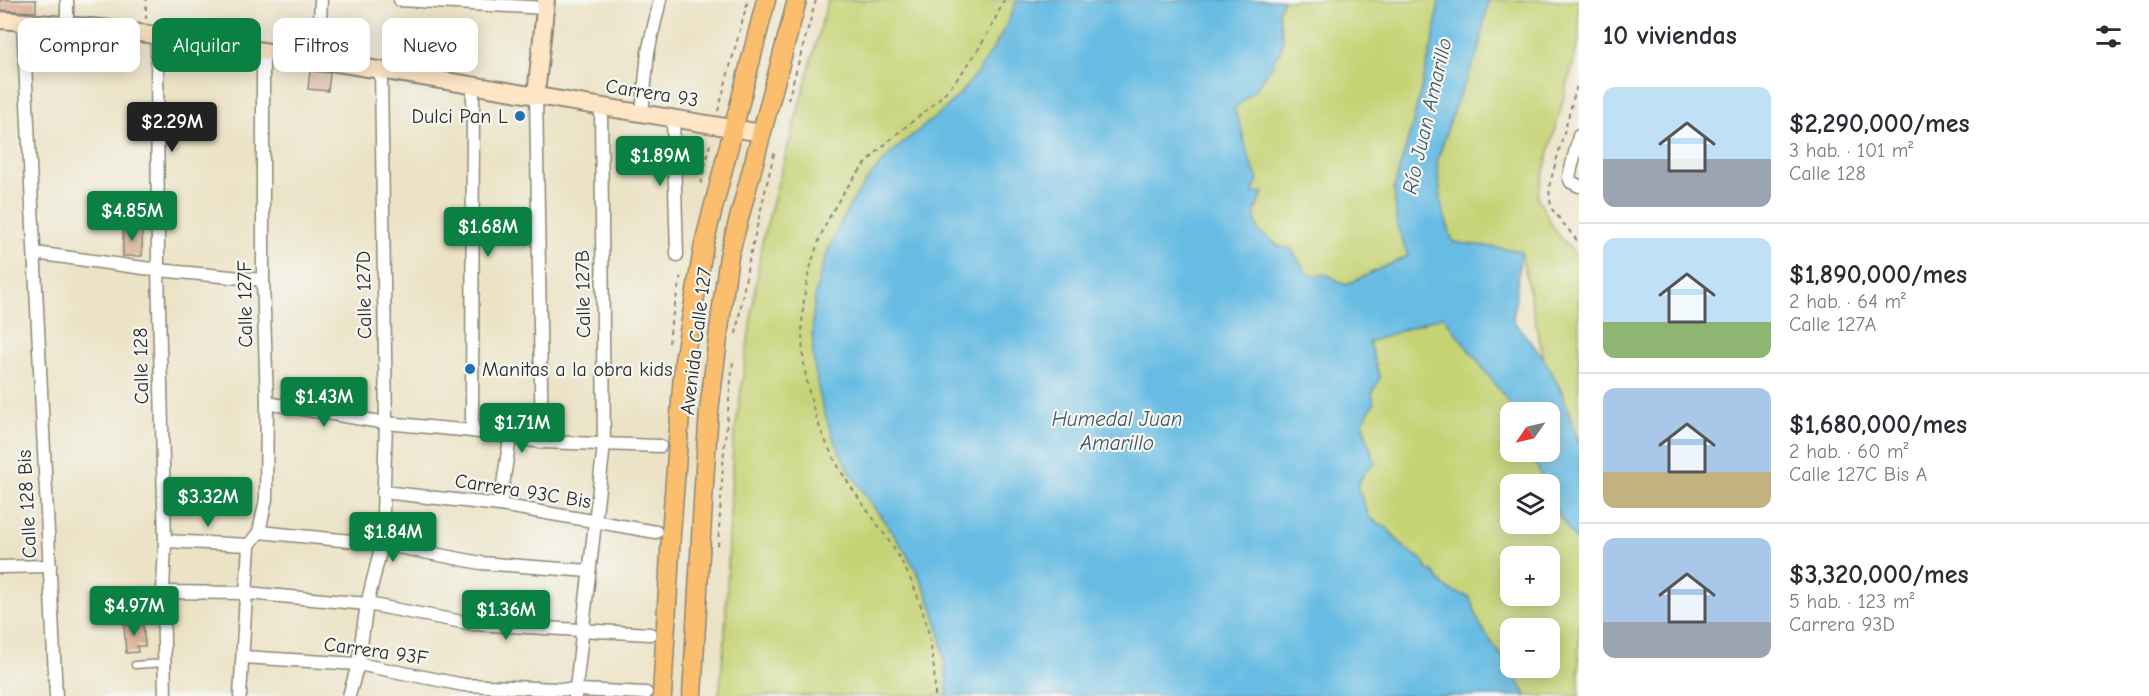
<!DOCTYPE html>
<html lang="es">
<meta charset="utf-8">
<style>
:root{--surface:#fff;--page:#f7f7f7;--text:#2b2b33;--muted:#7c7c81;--line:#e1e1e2;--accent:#0b8043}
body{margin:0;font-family:"Comic Neue",sans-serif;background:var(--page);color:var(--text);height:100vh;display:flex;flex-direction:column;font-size:22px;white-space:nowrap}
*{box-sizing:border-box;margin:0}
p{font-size:20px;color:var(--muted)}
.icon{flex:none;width:33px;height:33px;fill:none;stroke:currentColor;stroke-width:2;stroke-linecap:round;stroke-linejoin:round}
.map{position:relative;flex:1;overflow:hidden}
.side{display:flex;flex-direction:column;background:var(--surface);width:570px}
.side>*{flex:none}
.hud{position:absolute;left:18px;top:18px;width:570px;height:54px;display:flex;gap:12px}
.needle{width:39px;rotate:236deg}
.controls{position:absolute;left:1500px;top:402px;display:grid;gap:12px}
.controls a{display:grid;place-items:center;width:60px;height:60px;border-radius:12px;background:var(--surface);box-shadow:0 3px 15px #0003;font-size:30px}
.price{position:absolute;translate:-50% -51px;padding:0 14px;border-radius:6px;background:var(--accent);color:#fff;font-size:20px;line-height:39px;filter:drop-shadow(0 2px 3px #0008)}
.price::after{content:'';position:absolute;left:50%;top:36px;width:18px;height:14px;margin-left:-9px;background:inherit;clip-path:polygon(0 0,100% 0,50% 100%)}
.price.selected{background:#222;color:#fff}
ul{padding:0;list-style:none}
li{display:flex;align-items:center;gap:18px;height:150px;padding:0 24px}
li+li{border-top:2px solid var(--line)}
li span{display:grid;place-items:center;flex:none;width:168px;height:120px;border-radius:12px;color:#555}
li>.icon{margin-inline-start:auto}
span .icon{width:72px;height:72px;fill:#fffc;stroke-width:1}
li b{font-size:26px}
h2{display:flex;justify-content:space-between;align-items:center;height:72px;padding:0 24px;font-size:26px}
.chip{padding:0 21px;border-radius:12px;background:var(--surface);box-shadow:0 3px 15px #0003;font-size:21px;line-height:54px}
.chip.selected{background:var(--accent);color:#fff}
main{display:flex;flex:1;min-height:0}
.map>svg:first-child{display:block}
.green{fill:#c6d375;stroke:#787f50;stroke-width:1.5;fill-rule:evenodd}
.water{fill:#67bce3;stroke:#497487;stroke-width:1.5}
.building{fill:#d7ab8d}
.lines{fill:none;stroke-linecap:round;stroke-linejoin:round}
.lane-casing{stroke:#8c8778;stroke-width:9}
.street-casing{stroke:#8c8778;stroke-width:15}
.secondary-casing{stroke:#8c8778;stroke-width:20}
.primary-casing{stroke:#8c8778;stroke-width:21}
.path{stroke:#8c8778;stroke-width:2;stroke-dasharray:4.5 4.5;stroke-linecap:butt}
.lane{stroke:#fff;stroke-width:6}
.street{stroke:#fff;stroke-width:12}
.secondary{stroke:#fde5c5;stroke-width:16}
.primary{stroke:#fabe6e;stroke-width:18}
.poi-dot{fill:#1f6fb2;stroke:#f6f6f2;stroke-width:2}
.labels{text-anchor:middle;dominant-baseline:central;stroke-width:4.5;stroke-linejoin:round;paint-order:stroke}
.street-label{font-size:20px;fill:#2b2b2b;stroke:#f6f6f2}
.poi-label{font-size:20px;fill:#2b2b2b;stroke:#f6f6f2;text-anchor:end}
.water-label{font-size:21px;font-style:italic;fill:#3d5662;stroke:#f6f6f2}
</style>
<main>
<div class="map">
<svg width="1579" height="696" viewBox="0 0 1579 696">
<rect width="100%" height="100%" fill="#f6f6f2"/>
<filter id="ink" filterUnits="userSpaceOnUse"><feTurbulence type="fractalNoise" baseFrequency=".0167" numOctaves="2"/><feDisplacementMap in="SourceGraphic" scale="12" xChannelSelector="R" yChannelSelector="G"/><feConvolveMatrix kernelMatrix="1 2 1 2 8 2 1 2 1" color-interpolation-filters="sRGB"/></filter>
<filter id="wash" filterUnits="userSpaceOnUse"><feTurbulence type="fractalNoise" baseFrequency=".008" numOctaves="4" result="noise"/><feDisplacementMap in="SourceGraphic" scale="24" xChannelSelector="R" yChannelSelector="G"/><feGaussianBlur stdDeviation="1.35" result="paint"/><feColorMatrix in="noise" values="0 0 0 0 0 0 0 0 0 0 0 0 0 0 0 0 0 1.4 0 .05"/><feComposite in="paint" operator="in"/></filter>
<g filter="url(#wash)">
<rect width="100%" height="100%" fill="#ece3c6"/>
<g class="green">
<path d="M828 0H1017C1002 40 976 80 945 109 923 128 899 144 880 165 854 193 837 226 824 262 800 332 816 414 853 476 870 504 892 529 909 558 934 599 947 648 947 696H719L725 634 733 446 762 242Z"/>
<path d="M1283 0H1439L1434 36 1412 126 1394 188 1397 226 1408 256 1345 285 1328 275H1310L1307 273 1291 249 1278 246 1268 237 1259 232C1251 210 1255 213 1263 193L1254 194 1251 165 1234 109 1257 88 1272 66 1275 58 1280 53 1283 39 1278 12Z"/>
<path d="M1489 0H1579V41L1537 197 1556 232 1579 258V449L1563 393 1543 358 1521 251 1453 242 1442 208 1437 162Z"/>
<path d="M1443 316 1508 401 1513 412H1510V452H1530L1545 484H1510V524H1550V494L1558 514 1579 545V696H1526C1514 672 1496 651 1482 628 1476 619 1475 607 1469 598 1447 587 1448 594 1433 571H1428L1423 560 1405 549 1390 531 1369 517 1357 489C1358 483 1363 478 1365 471 1369 457 1369 436 1362 423L1373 403 1372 393 1380 378 1368 342ZM1510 556H1550V596H1510ZM1510 628H1550V668H1510Z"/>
</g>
<path class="water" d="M1017 0H1283L1278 12 1283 39 1280 53 1275 58 1272 66 1257 88 1234 109 1241 127 1247 153 1258 180 1253 190 1254 193 1264 192C1254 212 1252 210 1259 232L1268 237 1278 246 1291 249 1307 273 1310 275H1328L1345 285 1408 256 1397 226 1394 188 1412 126 1434 36 1439 0H1489L1478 52 1453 111 1437 162 1442 208 1453 242 1521 251 1513 321C1523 333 1534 345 1543 358 1561 385 1571 415 1579 446V545C1567 527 1550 507 1550 484H1545L1530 452H1550V412H1513L1508 401 1443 316 1369 342 1380 378 1372 393 1374 403 1362 423 1375 463 1365 471 1357 486 1369 517 1376 522 1385 526 1405 549 1423 560 1428 571H1433C1446 592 1448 589 1469 597 1475 607 1476 619 1482 628 1496 651 1515 671 1526 696H947C947 648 934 599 909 558 892 529 870 504 853 476 815 414 800 332 824 262 837 226 854 193 880 165 899 143 923 128 945 109 976 80 1002 40 1017 0Z"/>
<g id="blocks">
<g class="building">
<path d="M0 0H36V12L0 10Z"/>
<path d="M328 27 361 29 360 55 327 51Z"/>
<path d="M310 71 330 73 328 91 308 89Z"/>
<rect x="123" y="229" width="19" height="27"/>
<path d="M143 624 145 646H137L138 652 126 653 124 625Z"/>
</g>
</g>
</g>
<g filter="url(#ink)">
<use href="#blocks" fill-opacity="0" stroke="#8c8778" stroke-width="1.5"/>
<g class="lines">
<g class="lane-casing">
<path id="lane" d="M135 665 164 663"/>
</g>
<g class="street-casing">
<g id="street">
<path d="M67 0V25"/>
<path d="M400 0 545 8"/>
<path d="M23 22 56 696"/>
<path d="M157 35 158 270 165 541 163 592 165 696"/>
<path d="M318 59 321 0"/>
<path d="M536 95 542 442"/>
<path d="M642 113 648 52 660 0"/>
<path d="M673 118 677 255"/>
<path d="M1579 136 1569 177 1571 182 1579 186"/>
<path d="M35 253 158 270 263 280"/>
<path d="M267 403 386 423 472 431 542 442 660 446"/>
<path d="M472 431 473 85"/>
<path d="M383 492 500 505 656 532"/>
<path d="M500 505 510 438"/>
<path d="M259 532 382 544 481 563 589 571"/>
<path d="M165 541 249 545"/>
<path d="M0 567 50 566"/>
<path d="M163 592 246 593 367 604 473 624 650 634"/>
<path d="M244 657 358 664 464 685 646 693"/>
<path d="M240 696 249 545 259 532 266 499 267 403 263 280V51"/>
<path d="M349 696 358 664 367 604 382 544 386 423 381 70"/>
<path d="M575 696 604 445 601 106"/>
</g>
</g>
<g class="secondary-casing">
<g id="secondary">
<path d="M0 20 102 28 215 43 762 133"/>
<path d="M536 95 546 0"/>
</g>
</g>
<g class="primary-casing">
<g id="primary">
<path d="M662 696 671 534 684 361 704 244 766 0"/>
<path d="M692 696 705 467 709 411 722 306 729 256 797 0"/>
</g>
</g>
<g class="path">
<path d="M146 19V0"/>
<path d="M1579 78 1549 187 1551 208 1579 243"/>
<path d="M788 100 816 0"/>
<path d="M718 111 748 0"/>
<path d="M701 184 711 140"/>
<path d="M736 334 748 265 775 149"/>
<path d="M669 343 671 323 681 275"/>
<path d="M718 546 724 450 733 361"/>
<path d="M935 696C935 646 923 597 897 554 880 525 858 500 841 471 798 399 789 311 822 233 839 193 865 160 898 133 916 118 934 106 949 88 972 63 990 32 1004 0"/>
</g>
<use href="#lane" class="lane"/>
<use href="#street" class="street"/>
<use href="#secondary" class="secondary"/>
<use href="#primary" class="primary"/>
</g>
</g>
<g class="poi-dot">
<circle cx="520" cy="116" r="6"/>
<circle cx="470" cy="369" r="6"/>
</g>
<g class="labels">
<g class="street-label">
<text transform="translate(652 93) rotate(9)">Carrera 93</text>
<text transform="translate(583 294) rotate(-91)">Calle 127B</text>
<text transform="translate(364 295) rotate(-91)">Calle 127D</text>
<text transform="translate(245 304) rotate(-91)">Calle 127F</text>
<text transform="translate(696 341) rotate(-83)">Avenida Calle 127</text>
<text transform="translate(141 366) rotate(-91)">Calle 128</text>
<text transform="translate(523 491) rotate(9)">Carrera 93C Bis</text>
<text transform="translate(27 504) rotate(-93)">Calle 128 Bis</text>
<text transform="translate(376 651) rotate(8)">Carrera 93F</text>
</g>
<g class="poi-label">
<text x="508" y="116">Dulci Pan L</text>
<text x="482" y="369" text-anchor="start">Manitas a la obra kids</text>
</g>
<g class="water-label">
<text transform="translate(1427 116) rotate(-77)">Río Juan Amarillo</text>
<text x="1117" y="419">Humedal Juan<tspan x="1117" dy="24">Amarillo</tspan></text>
</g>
</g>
</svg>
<div class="controls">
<a><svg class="needle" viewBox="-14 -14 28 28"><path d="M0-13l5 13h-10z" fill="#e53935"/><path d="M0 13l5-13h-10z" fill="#7c7c81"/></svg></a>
<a><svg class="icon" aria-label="layers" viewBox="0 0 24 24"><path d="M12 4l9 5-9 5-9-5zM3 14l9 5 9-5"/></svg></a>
<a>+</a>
<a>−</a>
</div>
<b class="price selected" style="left:172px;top:153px">$2.29M</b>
<b class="price" style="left:660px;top:187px">$1.89M</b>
<b class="price" style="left:132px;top:242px">$4.85M</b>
<b class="price" style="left:488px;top:258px">$1.68M</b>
<b class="price" style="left:324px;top:428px">$1.43M</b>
<b class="price" style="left:522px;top:454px">$1.71M</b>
<b class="price" style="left:208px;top:528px">$3.32M</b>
<b class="price" style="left:393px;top:563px">$1.84M</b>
<b class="price" style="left:134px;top:637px">$4.97M</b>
<b class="price" style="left:506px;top:641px">$1.36M</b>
<div class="hud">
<a class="chip">Comprar</a>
<a class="chip selected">Alquilar</a>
<a class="chip">Filtros</a>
<a class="chip">Nuevo</a>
</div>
</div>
<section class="side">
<h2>10 viviendas<svg class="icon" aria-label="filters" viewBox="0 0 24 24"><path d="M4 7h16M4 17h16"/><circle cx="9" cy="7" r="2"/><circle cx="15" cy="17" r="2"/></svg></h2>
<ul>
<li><span style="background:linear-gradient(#bfe0f5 60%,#9aa5b1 0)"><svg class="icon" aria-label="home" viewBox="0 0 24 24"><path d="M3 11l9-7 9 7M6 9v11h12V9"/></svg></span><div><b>$2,290,000/mes</b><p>3 hab. · 101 m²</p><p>Calle 128</p></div></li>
<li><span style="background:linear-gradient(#bfe0f5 70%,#8fb573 0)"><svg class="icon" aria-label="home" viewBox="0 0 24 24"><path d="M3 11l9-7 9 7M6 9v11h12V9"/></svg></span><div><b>$1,890,000/mes</b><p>2 hab. · 64 m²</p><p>Calle 127A</p></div></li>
<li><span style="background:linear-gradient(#a9c7e8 70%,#c2b280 0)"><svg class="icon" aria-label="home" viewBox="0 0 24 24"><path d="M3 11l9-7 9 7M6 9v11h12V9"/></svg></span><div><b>$1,680,000/mes</b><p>2 hab. · 60 m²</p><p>Calle 127C Bis A</p></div></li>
<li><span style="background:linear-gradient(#a9c7e8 70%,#9aa5b1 0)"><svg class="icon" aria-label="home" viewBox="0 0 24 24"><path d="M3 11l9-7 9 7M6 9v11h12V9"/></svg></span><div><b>$3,320,000/mes</b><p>5 hab. · 123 m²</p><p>Carrera 93D</p></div></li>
</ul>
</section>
</main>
